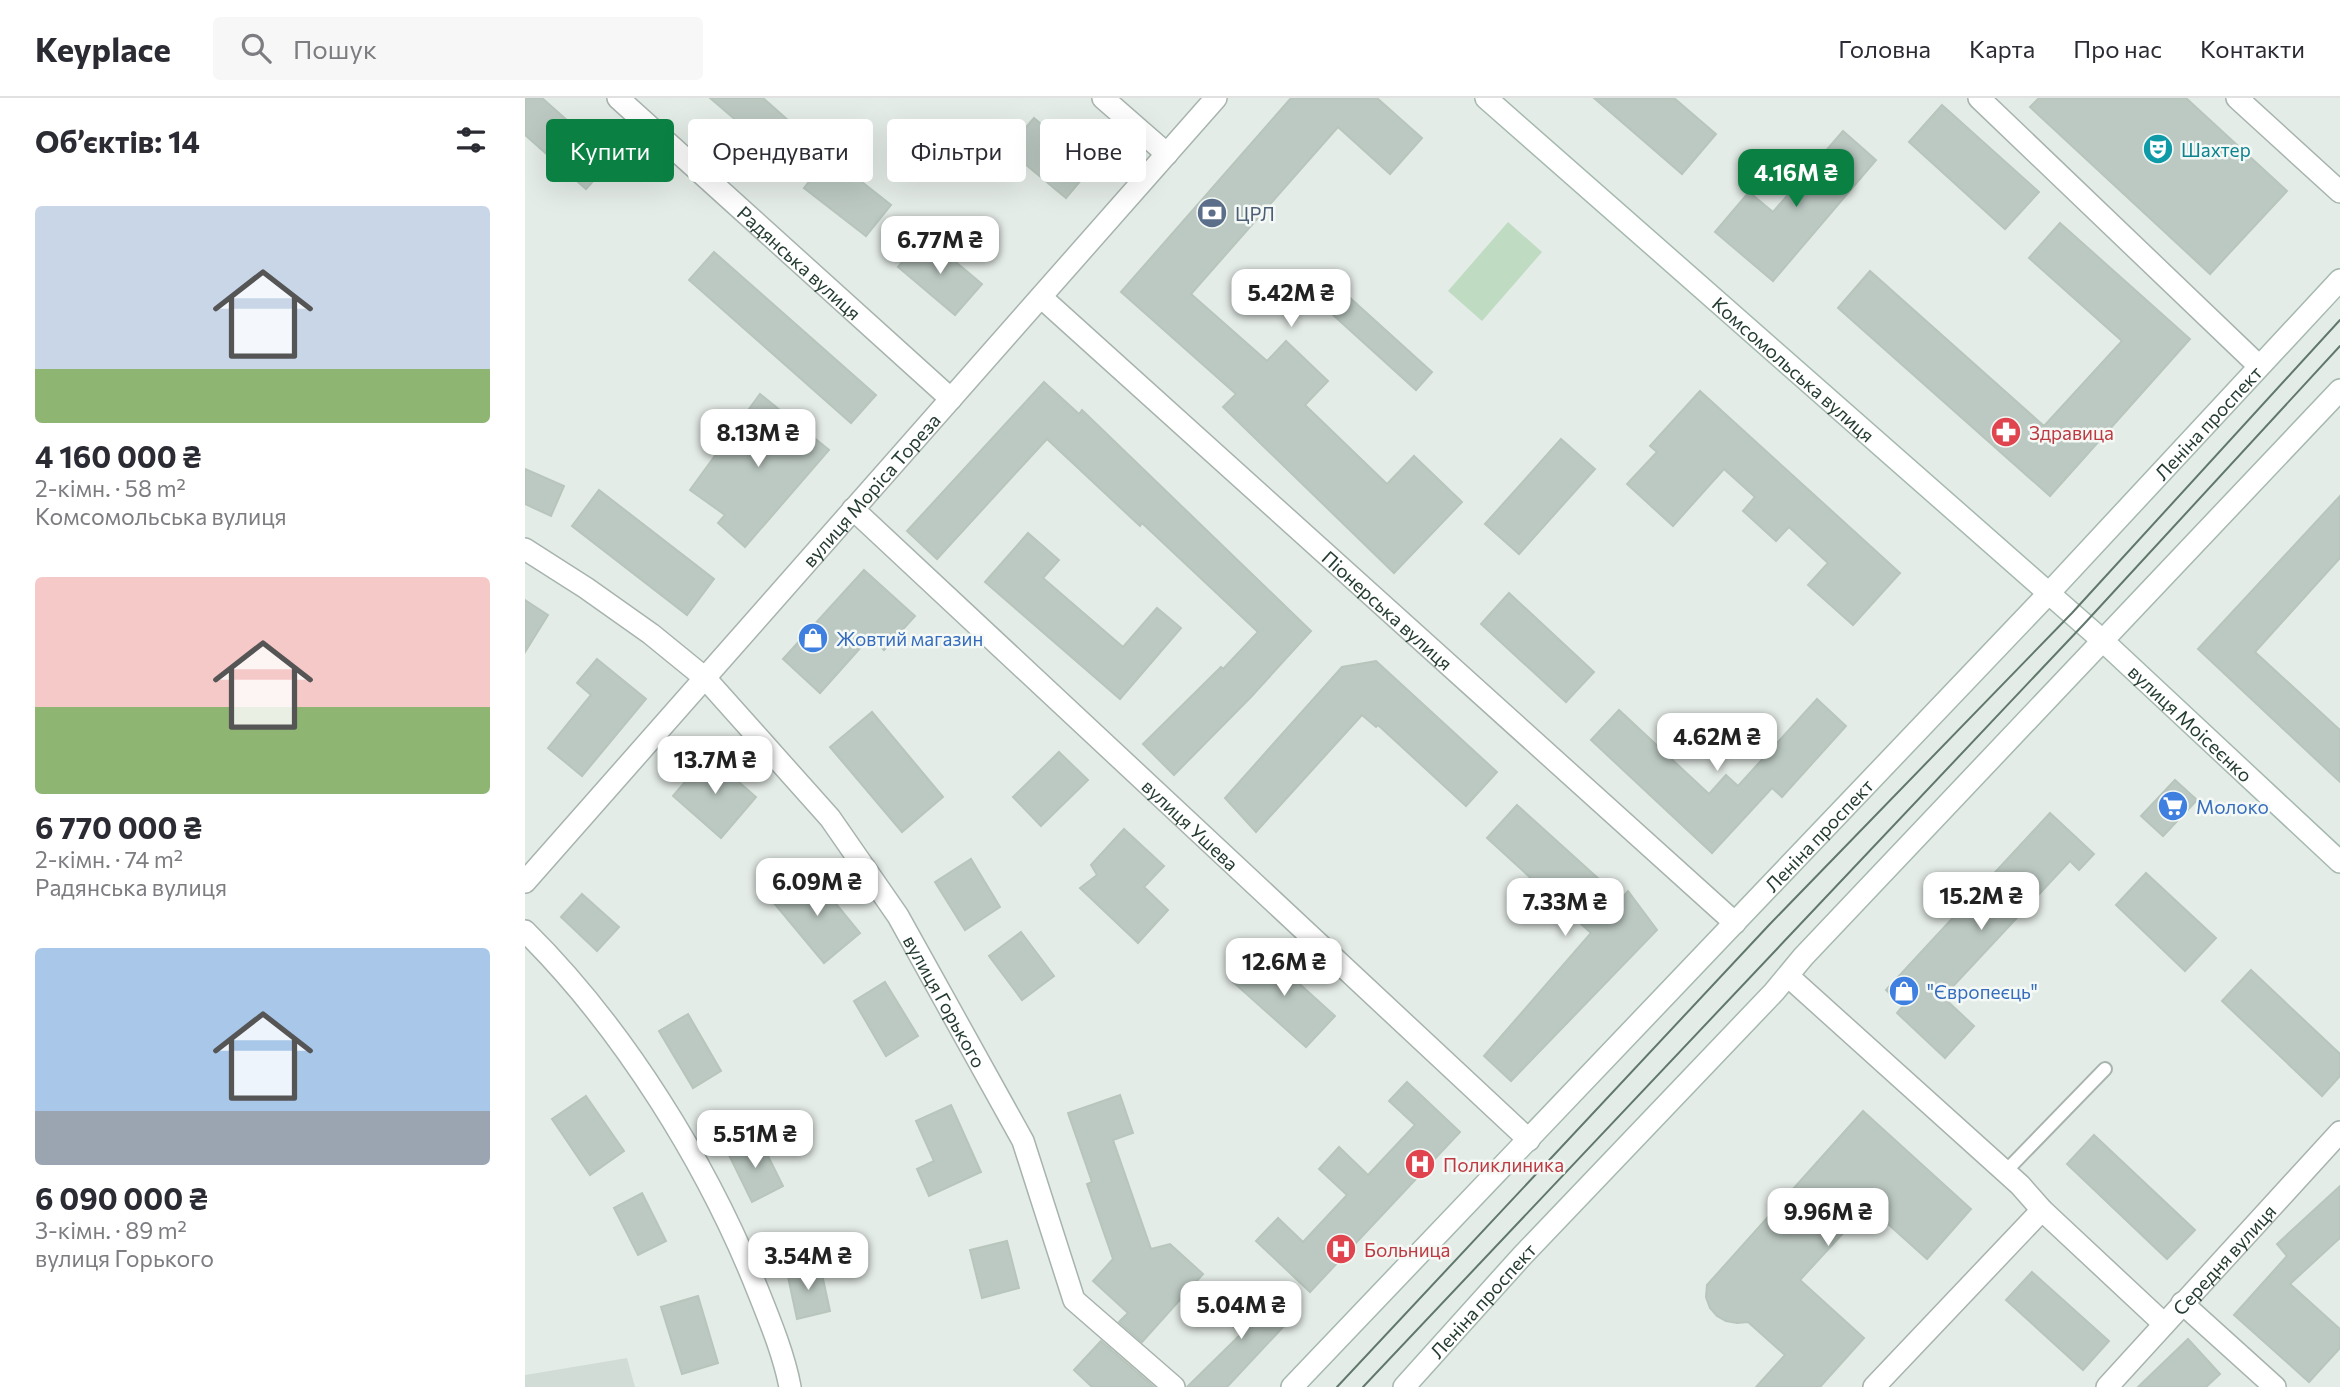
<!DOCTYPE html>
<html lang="uk">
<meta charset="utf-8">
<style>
:root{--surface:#fff;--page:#f7f7f7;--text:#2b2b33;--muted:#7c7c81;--line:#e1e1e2;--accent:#0b8043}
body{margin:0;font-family:Commissioner,sans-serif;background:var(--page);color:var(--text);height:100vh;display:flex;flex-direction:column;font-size:26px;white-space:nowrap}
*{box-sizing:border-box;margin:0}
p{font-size:23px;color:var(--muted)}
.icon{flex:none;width:38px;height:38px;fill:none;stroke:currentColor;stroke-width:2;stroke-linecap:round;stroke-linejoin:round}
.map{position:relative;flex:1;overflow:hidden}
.sheet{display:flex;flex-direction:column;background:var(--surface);width:525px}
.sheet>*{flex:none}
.banner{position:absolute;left:21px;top:21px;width:665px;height:63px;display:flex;gap:14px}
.price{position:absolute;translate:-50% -60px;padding:0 16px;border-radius:14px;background:#fff;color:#222;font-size:23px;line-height:46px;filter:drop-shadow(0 2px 4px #0008)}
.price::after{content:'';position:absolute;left:50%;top:42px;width:21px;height:16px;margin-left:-10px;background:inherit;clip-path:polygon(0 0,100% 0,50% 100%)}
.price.active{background:var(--accent);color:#fff}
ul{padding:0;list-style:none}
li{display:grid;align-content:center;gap:14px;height:371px;padding:0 35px}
li span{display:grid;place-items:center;height:217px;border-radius:7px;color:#555}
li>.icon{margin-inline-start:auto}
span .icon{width:126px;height:126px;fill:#fffc;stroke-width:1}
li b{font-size:30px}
h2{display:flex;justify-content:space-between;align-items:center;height:84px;padding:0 35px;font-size:30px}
.pill{padding:0 24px;border-radius:7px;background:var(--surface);box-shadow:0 7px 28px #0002;font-size:24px;line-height:63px}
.pill.active{background:var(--accent);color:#fff}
header{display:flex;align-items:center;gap:42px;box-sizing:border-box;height:98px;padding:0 35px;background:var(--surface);border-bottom:2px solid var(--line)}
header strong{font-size:33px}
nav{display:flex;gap:38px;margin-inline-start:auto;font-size:24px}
.search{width:490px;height:63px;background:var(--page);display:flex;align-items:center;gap:18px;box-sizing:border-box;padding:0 24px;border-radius:7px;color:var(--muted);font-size:26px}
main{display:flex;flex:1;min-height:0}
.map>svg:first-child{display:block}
.built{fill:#d2dcd6}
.green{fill:#bfdbc1}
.building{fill:#bcc9c2;stroke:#b7c5bc;stroke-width:2}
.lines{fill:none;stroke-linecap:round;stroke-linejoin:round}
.lane-casing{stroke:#a7b4ad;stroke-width:16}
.street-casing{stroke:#a7b4ad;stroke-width:24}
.secondary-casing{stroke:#a6b9af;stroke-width:24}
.lane{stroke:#fff;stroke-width:12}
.street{stroke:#fff;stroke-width:21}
.secondary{stroke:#fff;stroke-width:21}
.tram{stroke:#60776c;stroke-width:2}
.labels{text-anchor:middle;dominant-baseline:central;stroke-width:5;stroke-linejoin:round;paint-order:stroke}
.culture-label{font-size:19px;fill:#0d838f;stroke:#f4f9f6;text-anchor:start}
.service-label{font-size:19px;fill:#4e5e75;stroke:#f4f9f6;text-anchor:start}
.street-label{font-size:19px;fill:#253c31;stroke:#f4f9f6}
.health-label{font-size:19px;fill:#be3a42;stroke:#f4f9f6;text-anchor:start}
.shop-label{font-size:19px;fill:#366cbe;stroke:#f4f9f6;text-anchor:start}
</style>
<header>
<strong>Keyplace</strong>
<div class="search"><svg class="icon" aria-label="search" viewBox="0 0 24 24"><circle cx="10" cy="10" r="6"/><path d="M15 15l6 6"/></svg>Пошук</div>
<nav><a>Головна</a><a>Карта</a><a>Про нас</a><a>Контакти</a></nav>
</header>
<main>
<section class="sheet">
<h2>Об’єктів: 14<svg class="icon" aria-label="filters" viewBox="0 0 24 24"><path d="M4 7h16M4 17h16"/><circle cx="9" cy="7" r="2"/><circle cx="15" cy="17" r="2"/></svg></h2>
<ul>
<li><span style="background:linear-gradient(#c9d6e8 75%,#8fb573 0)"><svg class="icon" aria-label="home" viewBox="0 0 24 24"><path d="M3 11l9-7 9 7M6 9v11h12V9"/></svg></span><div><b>4 160 000 ₴</b><p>2-кімн. · 58 m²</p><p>Комсомольська вулиця</p></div></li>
<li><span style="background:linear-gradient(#f6c9c9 60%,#8fb573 0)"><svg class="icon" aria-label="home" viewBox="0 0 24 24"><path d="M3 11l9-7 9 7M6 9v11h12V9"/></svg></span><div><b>6 770 000 ₴</b><p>2-кімн. · 74 m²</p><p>Радянська вулиця</p></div></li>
<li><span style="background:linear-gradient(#a9c7e8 75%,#9aa5b1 0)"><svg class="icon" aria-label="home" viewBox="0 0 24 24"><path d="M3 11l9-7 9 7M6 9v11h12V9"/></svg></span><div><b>6 090 000 ₴</b><p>3-кімн. · 89 m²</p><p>вулиця Горького</p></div></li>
</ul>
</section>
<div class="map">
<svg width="1815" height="1289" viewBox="0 0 1815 1289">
<rect width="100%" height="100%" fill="#e4ece7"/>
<path class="built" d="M102 1260 110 1289H0V1277Z"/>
<path class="green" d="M983 124 1017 154 957 223 923 193Z"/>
<g class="building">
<path d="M0 0H17L87 62 61 91 0 37Z"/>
<path d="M185 0H238L263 22 241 48Z"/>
<path d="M766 0H852L897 40 865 76 813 29 666 196 742 263 761 243 803 283 780 307 862 386 889 358 937 404 869 475 698 309 711 296 596 194Z"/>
<path d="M1069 0H1149L1191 36 1157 76Z"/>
<path d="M1514 0H1661L1762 93 1685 176 1505 9Z"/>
<path d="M1417 7 1514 94 1480 131 1384 44Z"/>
<path d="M509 20 567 69 541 100 482 51Z"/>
<path d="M1318 33 1351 62 1248 183 1190 134 1224 94 1248 114Z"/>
<path d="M304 58 366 107 341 138 279 90Z"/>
<path d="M1535 125 1665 241 1525 398 1313 210 1345 173 1519 328 1597 243 1504 160Z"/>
<path d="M400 138 457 186 430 217 373 169Z"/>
<path d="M189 154 351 297 326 325 164 182Z"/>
<path d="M813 189 907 274 891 292 797 207Z"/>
<path d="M519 284 554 316 557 312 786 533 726 599 649 677 618 646 696 569 698 571 733 534 617 425 615 428 522 341 412 461 382 433Z"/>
<path d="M1175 293 1375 475 1328 527 1283 487 1303 465 1264 429 1251 443 1218 413 1230 399 1199 371 1148 428 1102 386 1132 354 1125 348Z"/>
<path d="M235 296 304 352 220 449 193 425 200 417 165 392Z"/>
<path d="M1036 341 1070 371 994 456 960 426Z"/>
<path d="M0 371 39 388 26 418 0 406Z"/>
<path d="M74 392 189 481 162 517 47 428Z"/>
<path d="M1815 398V460L1730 554 1815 632V684L1673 551Z"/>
<path d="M503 435 534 462 518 480 598 549 632 510 656 530 595 601 460 484Z"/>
<path d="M339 472 390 518 359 552 345 539 295 595 258 561Z"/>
<path d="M984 495 1069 574 1041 604 956 526Z"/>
<path d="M0 502 23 517 0 554Z"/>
<path d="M72 561 121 601 57 678 23 650 66 597 52 585Z"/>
<path d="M851 563 972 674 941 708 853 627 851 629 837 617 731 734 700 700 817 569Z"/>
<path d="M1292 601 1321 628 1257 699 1247 690 1187 755 1066 642 1094 612 1184 696 1201 677 1213 688Z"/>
<path d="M347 614 418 699 377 734 305 649Z"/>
<path d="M534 654 563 682 516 728 488 699Z"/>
<path d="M183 657 231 699 196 740 148 698Z"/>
<path d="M1650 682 1672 702 1638 738 1616 718Z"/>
<path d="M992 707 1096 801 1103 793 1132 832 986 983 959 958 1066 835 962 740Z"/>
<path d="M1525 715 1569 756 1554 772 1545 763 1418 899 1449 928 1420 960 1372 915 1378 908 1361 892Z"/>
<path d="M599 731 639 768 619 789 643 812 613 845 555 790 572 777 566 767Z"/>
<path d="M446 761 475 809 440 832 410 784Z"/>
<path d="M285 774 335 835 299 865 249 805Z"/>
<path d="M1621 775 1691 840 1660 873 1591 807Z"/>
<path d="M57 796 94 829 72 853 36 819Z"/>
<path d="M496 834 529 878 497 902 464 858Z"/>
<path d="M736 851 810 918 781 949 708 884Z"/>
<path d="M1726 872 1815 956V978L1797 998 1697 903Z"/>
<path d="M360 884 393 938 361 958 329 903Z"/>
<path d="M163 916 196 973 168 990 134 933Z"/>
<path d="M882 984 935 1034 785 1194 731 1143 753 1120 778 1144 822 1097 794 1071 814 1049 843 1077 890 1027 864 1003Z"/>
<path d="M595 997 608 1035 588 1042 626 1151 645 1146 678 1176 617 1244 594 1224 603 1215 568 1183 588 1161 562 1086 567 1084 543 1015Z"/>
<path d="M61 998 99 1053 65 1077 27 1021Z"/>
<path d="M426 1007 456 1074 404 1098 392 1071 409 1063 391 1023Z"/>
<path d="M1338 1013 1446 1111 1402 1161 1343 1108 1275 1182 1339 1240 1295 1289H1231L1260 1257 1223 1224 1212 1225 1201 1223 1192 1218 1185 1210 1181 1199 1182 1187Z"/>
<path d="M1569 1037 1670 1132 1642 1161 1542 1066Z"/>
<path d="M234 1040 258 1088 227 1104 203 1055Z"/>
<path d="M1815 1088V1140L1765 1186 1815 1231V1250L1784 1284 1709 1217 1762 1158 1752 1146Z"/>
<path d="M117 1095 141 1143 113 1157 89 1110Z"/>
<path d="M482 1143 494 1190 457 1200 445 1152Z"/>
<path d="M295 1167 305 1213 272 1221 262 1174Z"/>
<path d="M1507 1174 1584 1243 1558 1272 1481 1202Z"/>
<path d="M723 1191 760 1227 702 1289H662L716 1236 697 1218Z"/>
<path d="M173 1198 193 1265 157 1276 136 1209Z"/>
<path d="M1663 1241 1695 1276 1681 1289H1613Z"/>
<path d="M576 1243 629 1289H567L549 1272Z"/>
</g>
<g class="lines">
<g class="lane-casing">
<path id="lane" d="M1480 1074 1580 971"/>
</g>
<g class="street-casing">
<g id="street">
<path id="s1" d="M93 0 426 301"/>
<path d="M578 0 642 56"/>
<path d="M1454 0 1734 268"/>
<path d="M1712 0 1815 94"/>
<path id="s2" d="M516 199 1210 825"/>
<path id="s3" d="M328 411 1004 1042"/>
<path id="s4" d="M0 451 61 490 126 536 180 580 305 720 373 818 498 1043 549 1202 649 1289"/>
<path id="s5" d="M0 784 691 0"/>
<path d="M0 833C98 930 182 1065 233 1193 245 1223 259 1257 265 1289"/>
<path d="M1263 878 1495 1087 1517 1112 1638 1225"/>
<path d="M1657 1205 1750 1289"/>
<path d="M1349 1289 1517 1112"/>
<path id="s6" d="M1582 1289 1815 1034"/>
</g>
</g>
<g class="secondary-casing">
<g id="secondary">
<path id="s7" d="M961 0 1577 542 1815 764"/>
<path id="s8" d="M767 1289 1524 495 1815 182"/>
<path id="s9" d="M879 1289 997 1158 1249 894 1278 859 1815 292"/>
</g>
</g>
<use href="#lane" class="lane"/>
<use href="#street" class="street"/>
<use href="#secondary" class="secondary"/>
<g class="tram">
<path d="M812 1289 1244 827 1547 515 1815 222"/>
<path d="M838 1289 1559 526 1815 248"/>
</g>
</g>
<defs>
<g id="theatre-disc" transform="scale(1.575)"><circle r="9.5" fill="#0f9aa8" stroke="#f4f9f6"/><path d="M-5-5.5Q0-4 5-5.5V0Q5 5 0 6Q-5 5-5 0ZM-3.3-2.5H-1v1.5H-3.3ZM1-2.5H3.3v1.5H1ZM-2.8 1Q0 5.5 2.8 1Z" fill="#fff"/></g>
<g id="bank-disc" transform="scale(1.575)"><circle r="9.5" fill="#5c6f8a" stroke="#f4f9f6"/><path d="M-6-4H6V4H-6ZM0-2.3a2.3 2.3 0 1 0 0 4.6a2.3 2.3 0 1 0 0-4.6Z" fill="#fff"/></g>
<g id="pharmacy-disc" transform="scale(1.575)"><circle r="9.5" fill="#e0444e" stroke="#f4f9f6"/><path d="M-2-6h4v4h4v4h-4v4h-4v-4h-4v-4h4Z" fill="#fff"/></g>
<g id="shop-disc" transform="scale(1.575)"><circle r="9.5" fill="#3f7fe0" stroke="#f4f9f6"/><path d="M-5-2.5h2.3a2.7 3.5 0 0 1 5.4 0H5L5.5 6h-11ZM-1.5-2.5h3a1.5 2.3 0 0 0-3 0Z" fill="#fff"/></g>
<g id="supermarket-disc" transform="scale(1.575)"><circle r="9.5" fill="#3f7fe0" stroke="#f4f9f6"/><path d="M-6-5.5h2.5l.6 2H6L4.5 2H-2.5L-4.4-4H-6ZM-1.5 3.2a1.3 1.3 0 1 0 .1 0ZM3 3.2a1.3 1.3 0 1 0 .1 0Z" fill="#fff"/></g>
<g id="hospital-disc" transform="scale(1.575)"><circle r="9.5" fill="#e0444e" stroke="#f4f9f6"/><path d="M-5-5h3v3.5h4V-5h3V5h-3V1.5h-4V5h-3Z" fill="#fff"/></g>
</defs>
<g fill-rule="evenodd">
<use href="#theatre-disc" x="1633" y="51"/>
<use href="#bank-disc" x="687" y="115"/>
<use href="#pharmacy-disc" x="1481" y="334"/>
<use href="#shop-disc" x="288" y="540"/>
<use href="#supermarket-disc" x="1648" y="708"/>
<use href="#shop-disc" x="1379" y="893"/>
<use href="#hospital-disc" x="895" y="1066"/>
<use href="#hospital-disc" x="816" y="1151"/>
</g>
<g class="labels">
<g class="culture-label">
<text x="1656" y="51">Шахтер</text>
</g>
<g class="service-label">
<text x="710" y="115">ЦРЛ</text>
</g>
<g class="street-label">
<text stroke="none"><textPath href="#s1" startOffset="245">Радянська вулиця</textPath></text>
<text stroke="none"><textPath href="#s7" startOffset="410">Комсомольська вулиця</textPath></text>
<text stroke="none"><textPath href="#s8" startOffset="1330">Леніна проспект</textPath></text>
<text stroke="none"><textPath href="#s5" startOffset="523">вулиця Моріса Тореза</textPath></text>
<text stroke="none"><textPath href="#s2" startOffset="467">Піонерська вулиця</textPath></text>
<text stroke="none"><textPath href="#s7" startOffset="942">вулиця Моісеєнко</textPath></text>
<text stroke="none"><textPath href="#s3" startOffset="462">вулиця Ушева</textPath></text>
<text stroke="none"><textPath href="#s8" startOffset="763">Леніна проспект</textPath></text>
<text stroke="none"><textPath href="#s4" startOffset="626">вулиця Горького</textPath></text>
<text stroke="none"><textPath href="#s6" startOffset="173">Середня вулиця</textPath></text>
<text stroke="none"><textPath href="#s9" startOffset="117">Леніна проспект</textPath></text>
</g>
<g class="health-label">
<text x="1504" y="334">Здравица</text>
<text x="918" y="1066">Поликлиника</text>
<text x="839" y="1151">Больница</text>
</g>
<g class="shop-label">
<text x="311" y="540">Жовтий магазин</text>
<text x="1671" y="708">Молоко</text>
<text x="1402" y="893">"Європеєць"</text>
</g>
</g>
</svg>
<b class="price active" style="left:1271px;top:111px">4.16M ₴</b>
<b class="price" style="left:415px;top:178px">6.77M ₴</b>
<b class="price" style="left:766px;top:231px">5.42M ₴</b>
<b class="price" style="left:233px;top:371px">8.13M ₴</b>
<b class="price" style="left:1192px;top:675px">4.62M ₴</b>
<b class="price" style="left:190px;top:698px">13.7M ₴</b>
<b class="price" style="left:292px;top:820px">6.09M ₴</b>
<b class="price" style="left:1456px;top:834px">15.2M ₴</b>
<b class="price" style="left:1040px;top:840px">7.33M ₴</b>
<b class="price" style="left:759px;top:900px">12.6M ₴</b>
<b class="price" style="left:230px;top:1072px">5.51M ₴</b>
<b class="price" style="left:1303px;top:1150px">9.96M ₴</b>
<b class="price" style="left:283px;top:1194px">3.54M ₴</b>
<b class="price" style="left:716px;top:1243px">5.04M ₴</b>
<div class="banner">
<a class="pill active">Купити</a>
<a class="pill">Орендувати</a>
<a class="pill">Фільтри</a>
<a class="pill">Нове</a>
</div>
</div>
</main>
